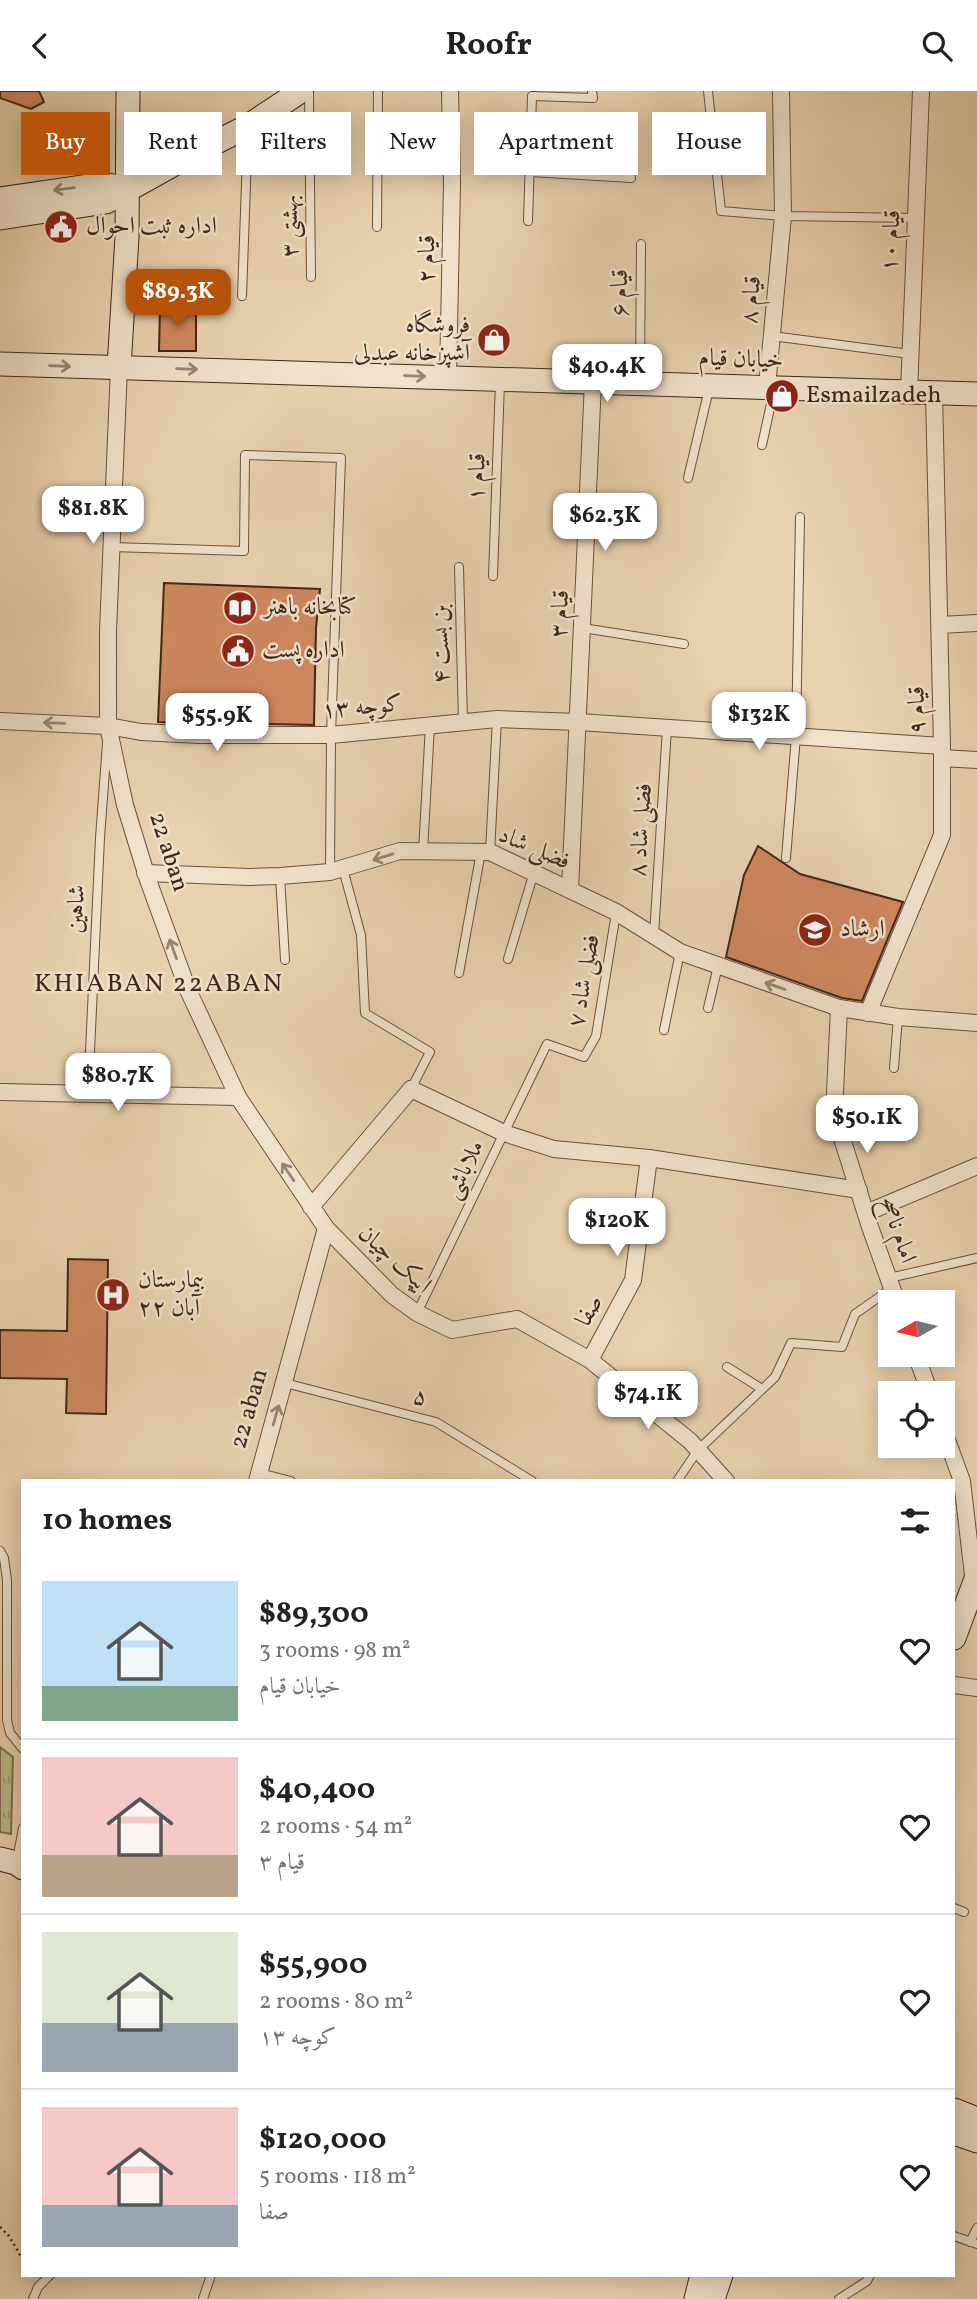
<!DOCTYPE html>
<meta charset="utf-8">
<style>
:root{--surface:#fff;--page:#f2f2f2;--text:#222;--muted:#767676;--line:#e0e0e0;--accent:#b45309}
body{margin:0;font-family:Vollkorn,Amiri,serif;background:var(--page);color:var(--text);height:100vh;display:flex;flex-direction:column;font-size:26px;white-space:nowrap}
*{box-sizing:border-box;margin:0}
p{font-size:23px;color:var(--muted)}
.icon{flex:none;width:38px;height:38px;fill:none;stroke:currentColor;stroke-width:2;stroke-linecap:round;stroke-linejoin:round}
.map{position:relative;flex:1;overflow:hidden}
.panel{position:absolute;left:21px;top:1388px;width:934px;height:798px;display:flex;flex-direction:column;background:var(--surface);border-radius:0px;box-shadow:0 4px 18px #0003}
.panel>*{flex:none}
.banner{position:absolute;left:21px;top:21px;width:936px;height:63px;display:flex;gap:14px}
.needle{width:46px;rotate:262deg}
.tools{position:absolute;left:878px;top:1199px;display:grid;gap:14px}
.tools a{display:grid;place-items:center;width:77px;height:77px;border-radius:0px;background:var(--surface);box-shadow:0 4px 18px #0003;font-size:35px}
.price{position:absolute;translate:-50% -60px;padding:0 16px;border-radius:14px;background:#fff;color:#222;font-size:23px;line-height:46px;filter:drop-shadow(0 2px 4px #0008)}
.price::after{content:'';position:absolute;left:50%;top:42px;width:21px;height:16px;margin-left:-10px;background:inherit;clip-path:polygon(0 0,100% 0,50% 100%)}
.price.on{background:var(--accent);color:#fff}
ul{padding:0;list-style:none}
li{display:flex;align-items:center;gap:21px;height:175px;padding:0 21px}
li+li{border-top:2px solid var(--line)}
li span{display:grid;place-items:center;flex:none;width:196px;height:140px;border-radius:0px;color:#555}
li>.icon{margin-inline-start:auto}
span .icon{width:84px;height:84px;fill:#fffc;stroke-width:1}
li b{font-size:30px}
h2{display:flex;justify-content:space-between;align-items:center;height:84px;padding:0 21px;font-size:30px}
.tag{padding:0 24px;border-radius:0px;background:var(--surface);box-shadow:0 4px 18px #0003;font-size:24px;line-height:63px}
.tag.on{background:var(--accent);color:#fff}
header{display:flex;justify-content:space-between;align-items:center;height:91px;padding:0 21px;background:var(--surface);font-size:32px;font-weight:700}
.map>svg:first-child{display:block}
.grass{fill:url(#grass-tufts);stroke:#7e7050;stroke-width:2}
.building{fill:#ce8860;stroke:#412719;stroke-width:2}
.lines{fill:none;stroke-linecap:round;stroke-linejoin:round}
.service-casing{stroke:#6b523e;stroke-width:10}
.minor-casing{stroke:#6b523e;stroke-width:18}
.secondary-casing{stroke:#412719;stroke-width:25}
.path{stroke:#412719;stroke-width:2.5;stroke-dasharray:2 3.5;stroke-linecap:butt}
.service{stroke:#f1e2cb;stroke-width:8}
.minor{stroke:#f1e2cb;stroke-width:16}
.secondary{stroke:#f1e2cb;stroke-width:23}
.oneway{stroke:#998472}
.labels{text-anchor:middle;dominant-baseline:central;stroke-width:5;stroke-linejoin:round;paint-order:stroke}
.street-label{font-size:24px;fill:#412719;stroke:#f1e2cb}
.poi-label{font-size:24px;fill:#412719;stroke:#f1e2cb;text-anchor:start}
.neighbourhood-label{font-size:26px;letter-spacing:2px;fill:#412719;stroke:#f1e2cb}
</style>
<header><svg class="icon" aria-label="back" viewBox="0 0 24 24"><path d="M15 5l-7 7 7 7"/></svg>Roofr<svg class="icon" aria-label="search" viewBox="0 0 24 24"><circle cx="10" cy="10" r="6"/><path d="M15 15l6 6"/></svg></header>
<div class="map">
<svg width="977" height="2208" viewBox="0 0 977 2208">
<defs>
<pattern id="grass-tufts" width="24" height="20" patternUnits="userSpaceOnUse" patternTransform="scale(1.75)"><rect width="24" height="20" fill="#bbba87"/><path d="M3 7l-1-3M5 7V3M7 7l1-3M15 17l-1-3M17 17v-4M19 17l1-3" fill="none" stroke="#9a976e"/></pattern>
</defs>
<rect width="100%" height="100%" fill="#ead2af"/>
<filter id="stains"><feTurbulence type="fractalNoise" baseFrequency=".00286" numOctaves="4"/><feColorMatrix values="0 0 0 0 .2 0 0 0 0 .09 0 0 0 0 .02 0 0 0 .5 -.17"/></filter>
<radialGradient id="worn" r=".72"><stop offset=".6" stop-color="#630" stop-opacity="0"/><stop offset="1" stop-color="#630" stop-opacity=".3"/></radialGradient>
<path class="grass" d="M0 1656 13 1666 11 1743 0 1741Z"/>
<g class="building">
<path d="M0 0H39L44 11 31 18 0 7Z"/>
<path d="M160 215 196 216V260H159Z"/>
<path d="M485 238H503V261H484Z"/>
<path d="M164 492 320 498 316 537 314 634 158 631Z"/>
<path d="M758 755 800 783 903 811 862 910 842 907 726 866 744 784Z"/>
<path d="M68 1168 108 1169 106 1323 66 1322 67 1288 0 1287V1239L67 1240Z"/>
</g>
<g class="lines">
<g class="service-casing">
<g id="service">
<path d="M309 0 311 186"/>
<path d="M708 0 721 120 783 125 916 127"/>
<path d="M530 81 631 87"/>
<path d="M528 130 532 5 593 7 592 0"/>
<path d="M377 136 378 0"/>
<path d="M242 205 248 37"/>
<path d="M772 245 910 263"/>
<path d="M640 289 641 153"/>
<path d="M762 354 774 299"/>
<path d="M688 387 709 298"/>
<path d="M111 456 244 460 245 364 341 367 331 644 330 781"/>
<path d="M459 476 463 630"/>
<path d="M493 485 500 291"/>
<path d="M583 537 684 553"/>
<path d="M423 761 430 634"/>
<path d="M490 761 497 628"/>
<path d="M786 767 796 645 800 426"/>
<path d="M343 778 361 844 365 922 430 961 411 998"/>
<path d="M280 785 285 869"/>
<path d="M654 844 667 637"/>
<path d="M508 868 534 781"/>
<path d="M459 882 481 761"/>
<path d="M708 917 718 875"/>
<path d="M664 939 680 861"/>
<path d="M894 977 898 926"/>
<path d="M88 1003 100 747 107 652"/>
<path d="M889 1187 977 1167"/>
<path d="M417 1222 547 953 584 966 596 945 616 822"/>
<path d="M727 1276 762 1298"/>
<path d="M285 1292 436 1331 532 1390"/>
<path d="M260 1382 291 1390"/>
<path d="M677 1390 698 1359 775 1286 791 1252 842 1256 855 1223 892 1197"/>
<path d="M0 1460 4 1467 7 1489V1629L10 1642 23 1658"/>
<path d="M17 1769 23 1737"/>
<path d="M954 1817 964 1821"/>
<path d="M954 2145 977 2153"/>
<path d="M970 2151 977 2137"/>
<path d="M33 2208 38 2196 50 2184"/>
<path d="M203 2208 211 2184"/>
<path d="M839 2208 867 2190 870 2184"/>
</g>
</g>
<g class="minor-casing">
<g id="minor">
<path d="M119 276 108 540V635L125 714 148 789 188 899 238 1006 326 1137 392 1204 417 1222 452 1239 517 1228 590 1269 690 1350 726 1390"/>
<path d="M448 286 452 93 450 0"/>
<path d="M767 296 783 125 781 0"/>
<path d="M909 301 921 0"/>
<path d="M940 534 977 532"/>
<path d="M0 630 108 635 141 641 199 644H331L497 628 579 631 942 655"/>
<path d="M942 667 977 669"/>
<path d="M145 782 249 786 280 785 330 781 400 760 490 761 616 821 680 861 839 917 898 926 977 932"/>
<path d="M570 798 593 291"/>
<path d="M839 917 834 1022 870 1136 897 1211"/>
<path d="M868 922 942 744V655L934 302"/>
<path d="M0 1001 238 1006"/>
<path d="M311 1116 411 998 504 1042 554 1058 649 1067 859 1099"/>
<path d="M866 1122 977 1075"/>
<path d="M916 1264 930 1302"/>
<path d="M590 1269 633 1189 649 1067"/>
<path d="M943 1338 962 1390 974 1493"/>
<path d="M257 1390 326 1137"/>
<path d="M954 1594 977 1597"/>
</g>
</g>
<g class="secondary-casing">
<g id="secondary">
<path d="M0 108 103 93 128 98"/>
<path d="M0 127 106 111 187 66 248 35 301 0"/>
<path d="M0 273 977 303"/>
<path d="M119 276 127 146 128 0"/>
<path d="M954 1547 977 1485"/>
<path d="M0 1768 16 1772 23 1777"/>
<path d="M954 2019 977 2028"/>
<path d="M954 2042 977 2050"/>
<path d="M696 2208 702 2184"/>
<path d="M713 2208 721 2184"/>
</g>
</g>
<path class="path" d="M0 2136 9 2145 23 2169"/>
<use href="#service" class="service"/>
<use href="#minor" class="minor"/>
<use href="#secondary" class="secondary"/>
</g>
<defs><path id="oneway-shaft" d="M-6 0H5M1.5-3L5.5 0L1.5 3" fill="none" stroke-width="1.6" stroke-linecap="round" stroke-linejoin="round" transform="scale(1.75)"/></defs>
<g class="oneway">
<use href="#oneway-shaft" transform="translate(64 98) rotate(172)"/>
<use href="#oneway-shaft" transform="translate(60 275) rotate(2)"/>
<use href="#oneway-shaft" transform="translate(187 278) rotate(2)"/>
<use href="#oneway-shaft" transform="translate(415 285) rotate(2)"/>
<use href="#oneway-shaft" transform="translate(54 632) rotate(-178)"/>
<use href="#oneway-shaft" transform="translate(383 766) rotate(163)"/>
<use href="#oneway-shaft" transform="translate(173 858) rotate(-110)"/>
<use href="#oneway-shaft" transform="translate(775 895) rotate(-161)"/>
<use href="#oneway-shaft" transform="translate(288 1081) rotate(-124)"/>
<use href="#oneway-shaft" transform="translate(276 1324) rotate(-74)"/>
</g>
<defs>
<g id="civic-disc" transform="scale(1.75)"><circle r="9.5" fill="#8f2418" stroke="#f1e2cb"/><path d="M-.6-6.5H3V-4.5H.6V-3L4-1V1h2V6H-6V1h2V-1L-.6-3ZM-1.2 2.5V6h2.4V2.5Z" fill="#fff"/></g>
<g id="shop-disc" transform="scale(1.75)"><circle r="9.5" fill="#8f2418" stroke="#f1e2cb"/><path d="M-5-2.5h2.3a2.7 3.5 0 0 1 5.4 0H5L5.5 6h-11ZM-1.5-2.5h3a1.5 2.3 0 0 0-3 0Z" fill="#fff"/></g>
<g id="library-disc" transform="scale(1.75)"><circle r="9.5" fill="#8f2418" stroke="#f1e2cb"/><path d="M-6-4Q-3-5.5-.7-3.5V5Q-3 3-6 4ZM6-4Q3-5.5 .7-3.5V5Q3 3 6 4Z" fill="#fff"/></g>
<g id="school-disc" transform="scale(1.75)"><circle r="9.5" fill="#8f2418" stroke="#f1e2cb"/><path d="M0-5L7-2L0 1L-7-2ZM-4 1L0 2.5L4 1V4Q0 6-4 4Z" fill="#fff"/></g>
<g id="hospital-disc" transform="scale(1.75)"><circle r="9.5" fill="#8f2418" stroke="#f1e2cb"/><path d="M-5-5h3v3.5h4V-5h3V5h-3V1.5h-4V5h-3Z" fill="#fff"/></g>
</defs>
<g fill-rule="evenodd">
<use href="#civic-disc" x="61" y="136"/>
<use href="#shop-disc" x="494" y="249"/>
<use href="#shop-disc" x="782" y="305"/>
<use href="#library-disc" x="240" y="517"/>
<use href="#civic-disc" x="238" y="560"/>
<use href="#school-disc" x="815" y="839"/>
<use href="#hospital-disc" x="113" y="1204"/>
</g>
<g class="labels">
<g class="street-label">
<text transform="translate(291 135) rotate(-91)">بهشتی ۳</text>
<text transform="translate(892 150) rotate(-87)">قیام ۱۰</text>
<text transform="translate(428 168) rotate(-89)">قیام ۲</text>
<text transform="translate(621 202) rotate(-90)">قیام ۶</text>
<text transform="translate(752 209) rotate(-85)">قیام ۸</text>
<text transform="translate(741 269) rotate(2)">خیابان قیام</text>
<text transform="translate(478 386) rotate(-88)">قیام ۱</text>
<text transform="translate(561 523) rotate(-87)">قیام ۳</text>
<text transform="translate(442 553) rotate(-91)">بن بست ۴</text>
<text transform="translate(362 617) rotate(-5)">کوچه ۱۳</text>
<text transform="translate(918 619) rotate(-91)">قیام ۹</text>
<text transform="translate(642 739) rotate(-86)">فضلی شاد ۸</text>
<text transform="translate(534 758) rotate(23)">فضلی شاد</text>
<text transform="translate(168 761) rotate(72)">22 aban</text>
<text transform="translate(77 818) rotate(-87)">شاهین</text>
<text transform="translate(585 890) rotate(-80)">فضلی شاد ۷</text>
<text transform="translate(465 1079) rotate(-64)">ملاباشی</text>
<text transform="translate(897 1139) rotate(71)">امام ناصح</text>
<text transform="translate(394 1169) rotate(42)">ایپک چیان</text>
<text transform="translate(590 1220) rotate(-62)">صفا</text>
<text transform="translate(420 1307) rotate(15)">۵</text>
<text transform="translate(250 1318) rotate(-74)">22 aban</text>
</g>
<g class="poi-label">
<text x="86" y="136">اداره ثبت احوال</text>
<text x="470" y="235" text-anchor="end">فروشگاه<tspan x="470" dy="28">آشپزخانه عبدلی</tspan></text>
<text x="806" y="305">Esmailzadeh</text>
<text x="264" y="517">کتابخانه باهنر</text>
<text x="262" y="560">اداره پست</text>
<text x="840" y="839">ارشاد</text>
<text x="138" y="1190">بیمارستان<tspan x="138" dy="28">۲۲ آبان</tspan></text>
</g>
<g class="neighbourhood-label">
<text x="159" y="893">KHIABAN 22ABAN</text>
</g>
</g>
<rect width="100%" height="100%" filter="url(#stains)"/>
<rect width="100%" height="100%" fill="url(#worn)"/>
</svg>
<div class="tools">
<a><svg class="needle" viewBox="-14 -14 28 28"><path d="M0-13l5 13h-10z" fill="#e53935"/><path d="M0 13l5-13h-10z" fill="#767676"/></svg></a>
<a><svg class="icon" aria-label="locate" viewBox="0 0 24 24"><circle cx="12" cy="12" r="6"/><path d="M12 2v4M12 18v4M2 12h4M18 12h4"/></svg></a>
</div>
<b class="price on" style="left:178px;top:238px">$89.3K</b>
<b class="price" style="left:607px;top:313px">$40.4K</b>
<b class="price" style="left:93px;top:455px">$81.8K</b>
<b class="price" style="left:605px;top:462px">$62.3K</b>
<b class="price" style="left:759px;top:661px">$132K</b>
<b class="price" style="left:217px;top:662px">$55.9K</b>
<b class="price" style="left:118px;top:1022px">$80.7K</b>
<b class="price" style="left:867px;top:1064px">$50.1K</b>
<b class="price" style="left:617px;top:1167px">$120K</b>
<b class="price" style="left:648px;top:1340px">$74.1K</b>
<div class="banner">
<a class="tag on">Buy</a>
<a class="tag">Rent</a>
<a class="tag">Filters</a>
<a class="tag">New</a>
<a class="tag">Apartment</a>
<a class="tag">House</a>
</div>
<section class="panel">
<h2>10 homes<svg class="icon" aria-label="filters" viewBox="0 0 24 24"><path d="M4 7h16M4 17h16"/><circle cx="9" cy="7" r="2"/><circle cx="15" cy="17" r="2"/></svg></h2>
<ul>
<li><span style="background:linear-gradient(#bfe0f5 75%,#7fa58c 0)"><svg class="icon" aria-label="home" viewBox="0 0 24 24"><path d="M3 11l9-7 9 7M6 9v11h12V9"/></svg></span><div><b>$89,300</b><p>3 rooms · 98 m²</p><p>خیابان قیام</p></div><svg class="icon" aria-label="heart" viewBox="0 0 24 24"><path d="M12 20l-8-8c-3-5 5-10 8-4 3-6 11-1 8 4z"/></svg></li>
<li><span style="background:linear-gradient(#f6c9c9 70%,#b9a48a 0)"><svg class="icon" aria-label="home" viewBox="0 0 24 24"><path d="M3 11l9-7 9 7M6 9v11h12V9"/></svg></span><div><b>$40,400</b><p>2 rooms · 54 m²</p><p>قیام ۳</p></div><svg class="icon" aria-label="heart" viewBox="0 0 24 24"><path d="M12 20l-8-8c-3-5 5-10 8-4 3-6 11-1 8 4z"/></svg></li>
<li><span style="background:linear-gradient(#dfe7d0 65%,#9aa5b1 0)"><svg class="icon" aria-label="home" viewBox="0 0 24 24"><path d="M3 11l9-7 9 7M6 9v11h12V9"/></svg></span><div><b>$55,900</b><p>2 rooms · 80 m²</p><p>کوچه ۱۳</p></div><svg class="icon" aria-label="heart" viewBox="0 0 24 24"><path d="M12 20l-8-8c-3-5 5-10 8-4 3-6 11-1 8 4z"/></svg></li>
<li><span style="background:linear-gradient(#f6c9c9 70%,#9aa5b1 0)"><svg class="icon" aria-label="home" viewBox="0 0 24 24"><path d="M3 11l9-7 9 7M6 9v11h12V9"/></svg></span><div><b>$120,000</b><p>5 rooms · 118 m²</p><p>صفا</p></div><svg class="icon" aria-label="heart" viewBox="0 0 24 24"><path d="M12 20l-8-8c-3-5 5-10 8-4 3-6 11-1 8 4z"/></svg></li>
</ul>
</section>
</div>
